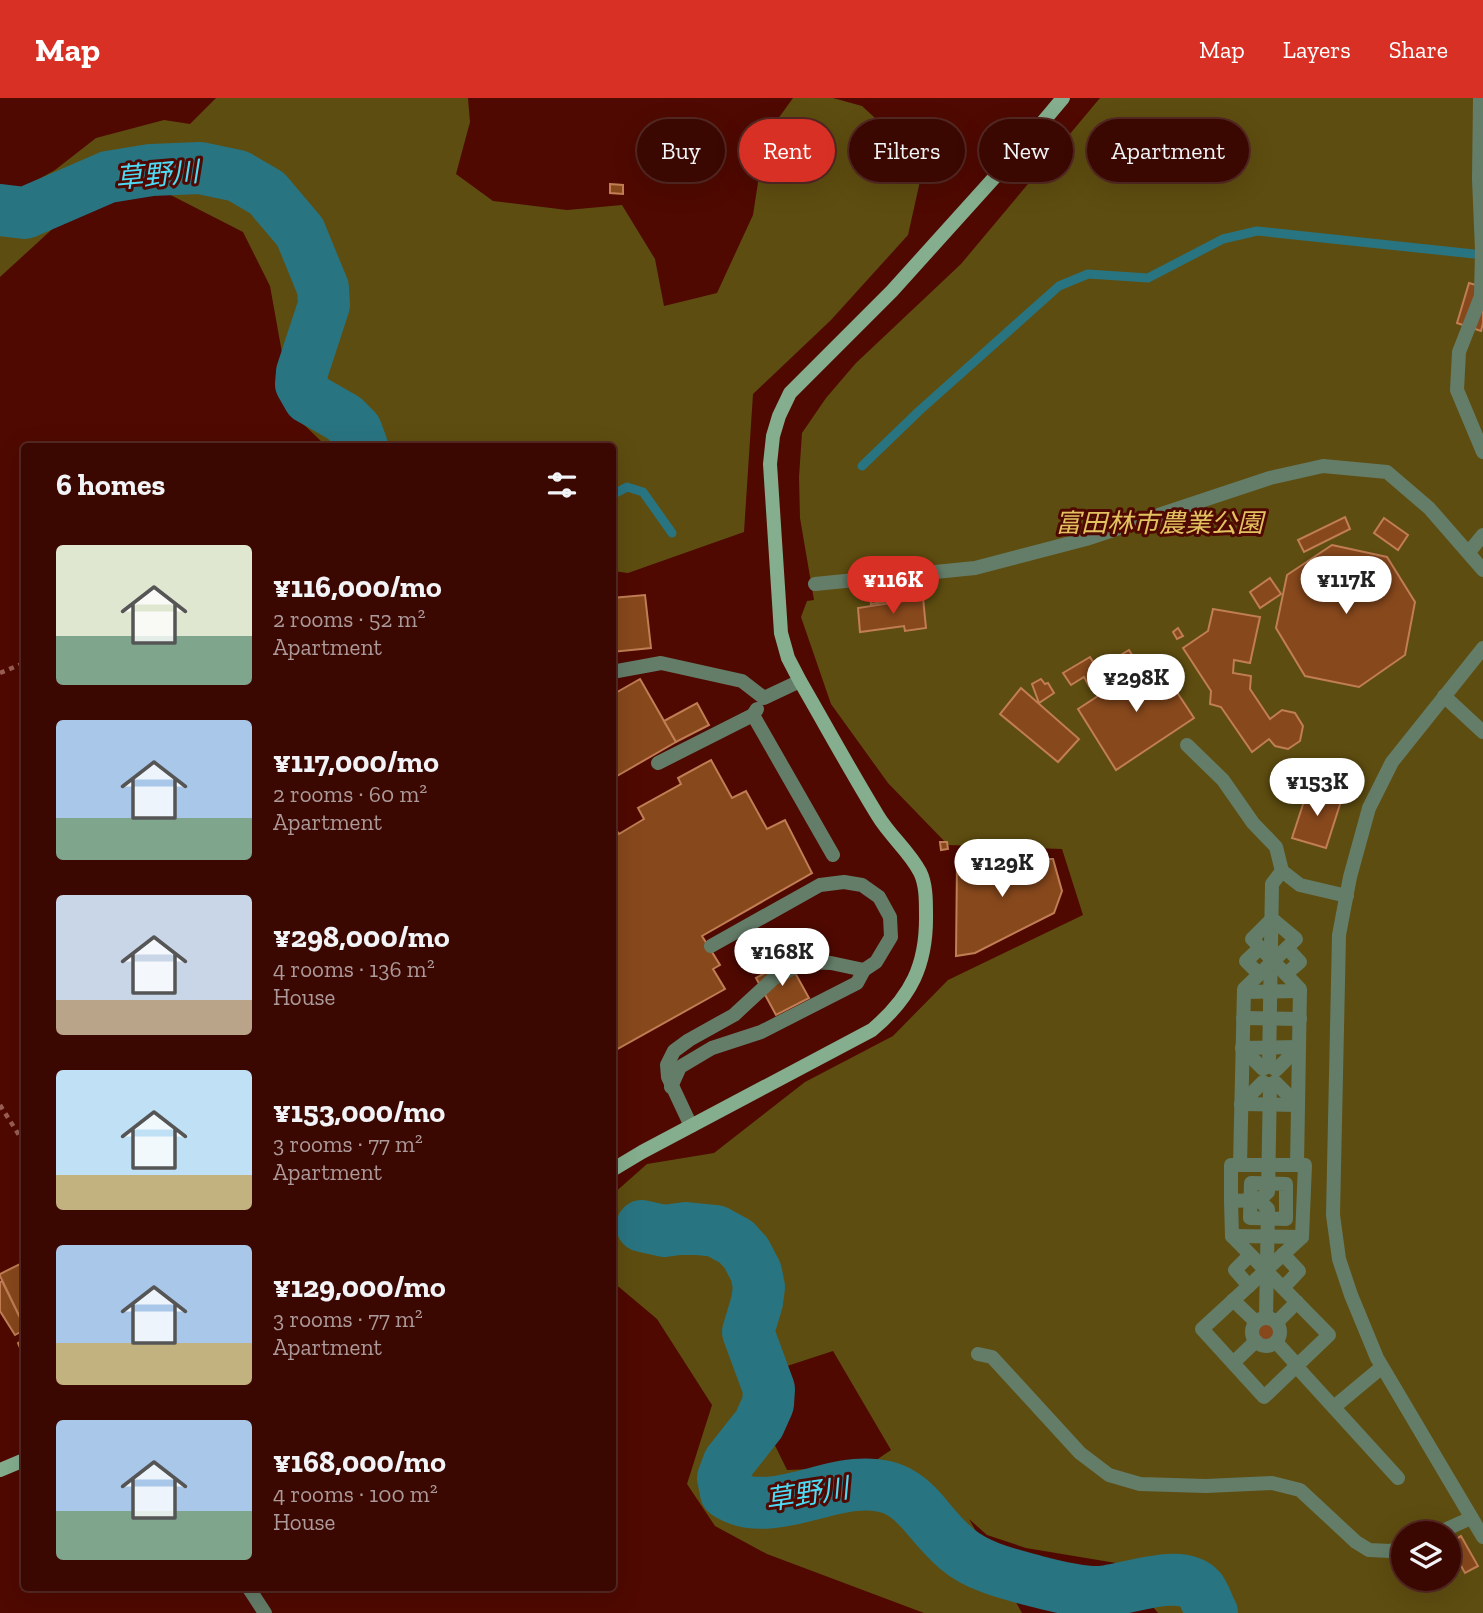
<!DOCTYPE html>
<meta charset="utf-8">
<style>
:root{--surface:#3b0701;--page:#42100b;--text:#f1f3f6;--muted:#ac9999;--line:#542823;--accent:#d93025}
body{margin:0;font-family:"Zilla Slab","Noto Sans JP",serif;background:var(--page);color:var(--text);height:100vh;display:flex;flex-direction:column;font-size:26px;white-space:nowrap}
*{box-sizing:border-box;margin:0}
p{font-size:23px;color:var(--muted)}
.icon{flex:none;width:38px;height:38px;fill:none;stroke:currentColor;stroke-width:2;stroke-linecap:round;stroke-linejoin:round}
.map{position:relative;flex:1;overflow:hidden}
.drawer{position:absolute;left:21px;top:345px;width:595px;height:1148px;display:flex;flex-direction:column;background:var(--surface);border-radius:7px;box-shadow:0 7px 28px #0002,0 0 0 2px var(--line)}
.drawer>*{flex:none}
.guide{position:absolute;left:637px;top:21px;width:665px;height:63px;display:flex;gap:14px}
.buttons{position:absolute;left:1391px;top:1423px;display:grid;gap:14px}
.buttons a{display:grid;place-items:center;width:70px;height:70px;border-radius:50%;background:var(--surface);box-shadow:0 7px 28px #0002,0 0 0 2px var(--line);font-size:35px}
.price{position:absolute;translate:-50% -60px;padding:0 16px;border-radius:24px;background:#fff;color:#222;font-size:23px;line-height:46px;filter:drop-shadow(0 2px 4px #0008)}
.price::after{content:'';position:absolute;left:50%;top:42px;width:21px;height:16px;margin-left:-10px;background:inherit;clip-path:polygon(0 0,100% 0,50% 100%)}
.price.on{background:var(--accent);color:#fff}
ul{padding:0;list-style:none}
li{display:flex;align-items:center;gap:21px;height:175px;padding:0 35px}
li span{display:grid;place-items:center;flex:none;width:196px;height:140px;border-radius:7px;color:#555}
li>.icon{margin-inline-start:auto}
span .icon{width:84px;height:84px;fill:#fffc;stroke-width:1}
li b{font-size:30px}
h2{display:flex;justify-content:space-between;align-items:center;height:84px;padding:0 35px;font-size:30px}
.tag{padding:0 24px;border-radius:32px;background:var(--surface);box-shadow:0 7px 28px #0002,0 0 0 2px var(--line);font-size:24px;line-height:63px}
.tag.on{background:var(--accent);color:#fff}
header{display:flex;align-items:center;gap:42px;box-sizing:border-box;height:98px;padding:0 35px;background:var(--accent);color:#fff}
header strong{font-size:33px}
nav{display:flex;gap:38px;margin-inline-start:auto;font-size:24px}
.map>svg:first-child{display:block}
.green{fill:#5e4d10;fill-rule:evenodd}
.lines{fill:none;stroke-linecap:round;stroke-linejoin:round}
.stream{stroke:#297481;stroke-width:9}
.river{stroke:#297481;stroke-width:52}
.building{fill:#87481c;stroke:#c17d53;stroke-width:2}
.path{stroke:#995e55;stroke-width:4.5;stroke-dasharray:5 5;stroke-linecap:butt}
.lane{stroke:#647d69;stroke-width:14}
.street{stroke:#647d69;stroke-width:14}
.secondary{stroke:#84ae8e;stroke-width:14}
.labels{text-anchor:middle;dominant-baseline:central;stroke-width:6;stroke-linejoin:round;paint-order:stroke}
.park-label{font-size:26px;font-style:italic;fill:#e3c361;stroke:#4f0901}
.water-label{font-size:28px;font-style:italic;fill:#4ddbf5;stroke:#4f0901}
</style>
<header>
<strong>Map</strong>
<nav><a>Map</a><a>Layers</a><a>Share</a></nav>
</header>
<div class="map">
<svg width="1483" height="1515" viewBox="0 0 1483 1515">
<rect width="100%" height="100%" fill="#4f0901"/>
<g class="green">
<path d="M216 0H468L470 24 456 76 493 103 567 112 622 107 655 161 664 208 717 195 753 117 765 39 793 0H833L862 8 924 65 908 137 831 222 753 296 744 434 628 475 613 473 612 348H326L293 316 270 188 243 134 151 87 72 113 0 179V103L55 72 96 40 164 22 190 26Z"/>
<path d="M1100 0H1483V1515H1158L1116 1465 1026 1450 987 1437 969 1421 1022 1515H924L767 1456 715 1428 687 1386 712 1307 657 1221 613 1184 612 1097 647 1066 714 1055 805 984 893 938 948 882 1083 817 1062 751 948 747 888 685 831 606 801 519 807 503 814 502 800 420 799 379 802 335 826 300 856 265 961 166ZM833 1253 891 1352 866 1369 787 1372 767 1331 784 1269ZM1404 1435H1449V1480H1404Z"/>
</g>
<g class="lines">
<g class="stream">
<path d="M862 368 919 313 1059 188 1088 176 1148 180 1223 141 1257 133 1474 156"/>
<path d="M612 397 627 389 643 394 672 435"/>
</g>
<g class="river">
<path d="M0 112 25 115 108 79 151 72 200 70 238 78 267 95 300 134 323 190 324 207 302 274 301 286 309 300 344 320 356 332 362 348"/>
<path d="M642 1128 664 1133 686 1130 716 1133 736 1144 746 1155 756 1174 759 1189 757 1204 748 1234 769 1291 768 1306 759 1326 729 1364 723 1380 726 1395C762 1420 816 1390 855 1387 915 1382 919 1419 957 1451 978 1469 1009 1476 1035 1483 1054 1488 1078 1494 1098 1494 1124 1493 1180 1469 1200 1491 1205 1497 1208 1508 1212 1515"/>
</g>
</g>
<g class="building">
<path d="M610 86 623 87V96L610 95Z"/>
<path d="M1469 185 1483 189V225L1481 233 1457 225Z"/>
<path d="M1345 419 1350 431 1304 454 1298 442Z"/>
<path d="M1384 420 1408 437 1398 452 1374 435Z"/>
<path d="M1332 447 1387 459 1415 504 1405 557 1359 589 1305 578 1276 530 1287 477Z"/>
<path d="M1270 480 1281 496 1260 510 1250 494Z"/>
<path d="M893 493 894 502 871 506 869 496Z"/>
<path d="M645 497 651 550 612 554V500Z"/>
<path d="M923 500 926 530 905 533 904 528 860 534 858 510Z"/>
<path d="M1213 511 1260 519 1250 565 1234 562 1233 575 1251 578 1250 591 1270 621 1282 612 1295 615 1303 628 1300 643 1288 651 1275 648 1269 641 1252 654 1221 609 1210 606 1211 593 1183 550 1208 533Z"/>
<path d="M1178 530 1183 538 1177 541 1173 534Z"/>
<path d="M1129 552 1136 563 1114 577 1107 565Z"/>
<path d="M1090 559 1103 580 1089 588 1084 579 1071 587 1063 575Z"/>
<path d="M1155 561 1194 620 1116 672 1078 611Z"/>
<path d="M640 581 676 644 617 678 612 670V597Z"/>
<path d="M1041 581 1045 586 1048 585 1054 595 1039 605 1032 586Z"/>
<path d="M1021 590 1079 641 1058 664 1000 616Z"/>
<path d="M697 605 709 627 676 644 664 623Z"/>
<path d="M711 662 732 700 746 693 767 731 785 722 812 775 702 838 720 867 713 871 725 891 612 954V726L619 736 644 721 638 710 681 686 678 680Z"/>
<path d="M1309 688 1342 700 1326 750 1292 740Z"/>
<path d="M940 744H947L948 751 941 752Z"/>
<path d="M974 761H1053L1062 793 1054 815 975 855 956 858 957 764H974Z"/>
<path d="M788 862 809 900 776 917 756 880Z"/>
<path d="M24 1164V1228L0 1178V1176Z"/>
<path d="M2 1183 24 1228V1232L15 1237 0 1213V1184Z"/>
<circle cx="1266" cy="1234" r="9"/>
<path d="M24 1241V1259L18 1245Z"/>
<path d="M1461 1438 1478 1468 1465 1475 1449 1446Z"/>
</g>
<g class="lines">
<g class="path">
<path d="M0 575 24 565"/>
<path d="M0 1007 24 1045"/>
</g>
<g class="lane">
<path d="M612 574 661 565 742 583 764 600 800 583"/>
<path d="M753 617 833 757"/>
<path d="M658 665 753 617 757 611"/>
<path d="M671 989 680 969 712 950 761 934 857 885 864 872 876 864 891 839 890 819 879 799 862 787 844 784 820 787 711 848"/>
<path d="M691 1028 668 979 667 967 674 953 689 942 734 917 774 880 805 864 831 865 864 872"/>
</g>
<g class="street">
<path d="M1480 0 1479 81 1482 152 1481 198 1459 254 1457 292 1483 354"/>
<path d="M1469 454 1483 437"/>
<path d="M815 486 975 470 1086 441 1270 380 1323 368 1387 374 1429 410 1483 472"/>
<path d="M1483 550 1392 664 1369 710 1350 779 1339 837 1333 1117 1339 1161 1351 1197 1377 1260 1483 1439"/>
<path d="M1444 598 1483 634"/>
<path d="M1187 647 1223 682 1253 725 1276 749 1282 773 1300 787 1347 798"/>
<path d="M1272 821 1252 841 1300 891 1297 1067"/>
<path d="M1259 876 1246 863 1260 850"/>
<path d="M1286 876 1300 864 1287 850"/>
<path d="M1244 894 1300 893"/>
<path d="M1243 920 1300 921"/>
<path d="M1242 950 1299 949"/>
<path d="M1242 950 1263 971"/>
<path d="M1269 969 1272 786 1282 773"/>
<path d="M1276 972 1299 949"/>
<path d="M1275 984 1298 1007"/>
<path d="M1241 1006 1298 1007"/>
<path d="M1241 1006 1263 984"/>
<path d="M1240 1067 1244 891 1296 841 1272 821"/>
<path d="M1251 1085 1286 1086V1121L1250 1120Z"/>
<path d="M1259 1102 1268 1111 1266 1220"/>
<path d="M1231 1103 1232 1138 1329 1237 1264 1299 1202 1231 1302 1139 1305 1067H1231V1103"/>
<path d="M1231 1103 1259 1102 1268 1094 1270 986"/>
<path d="M1232 1138 1302 1139"/>
<path d="M1249 1188 1235 1172 1250 1157"/>
<path d="M1283 1190 1299 1173 1283 1156"/>
<path d="M1233 1202 1256 1224"/>
<circle cx="1266" cy="1234" r="14"/>
<path d="M1277 1224 1297 1204"/>
<path d="M1276 1244 1297 1267"/>
<path d="M978 1256 992 1259 1080 1355 1109 1377 1140 1386 1206 1388 1272 1385 1300 1392 1356 1444 1369 1452 1390 1453 1404 1448"/>
<path d="M1233 1265 1256 1243"/>
<path d="M1296 1268 1398 1380"/>
<path d="M1334 1309 1382 1269"/>
<path d="M1438 1435 1471 1420"/>
<path d="M248 1489 265 1515"/>
</g>
<g class="secondary">
<path d="M612 1072 642 1054 872 932C911 899 927 867 926 816 926 802 926 786 920 774 909 753 890 738 878 718 851 674 826 628 800 583L788 560 781 535 770 366 773 338 779 318 790 295 892 193 1021 50 1063 0"/>
<path d="M0 1372 24 1362"/>
</g>
</g>
<g class="labels">
<g class="park-label">
<text x="1159" y="425">富田林市農業公園</text>
</g>
<g class="water-label">
<text transform="translate(157 77) rotate(-5)">草野川</text>
<text transform="translate(807 1396) rotate(-9)">草野川</text>
</g>
</g>
</svg>
<div class="buttons">
<a><svg class="icon" aria-label="layers" viewBox="0 0 24 24"><path d="M12 4l9 5-9 5-9-5zM3 14l9 5 9-5"/></svg></a>
</div>
<b class="price on" style="left:893px;top:518px">¥116K</b>
<b class="price" style="left:1346px;top:518px">¥117K</b>
<b class="price" style="left:1136px;top:616px">¥298K</b>
<b class="price" style="left:1317px;top:720px">¥153K</b>
<b class="price" style="left:1002px;top:801px">¥129K</b>
<b class="price" style="left:782px;top:890px">¥168K</b>
<div class="guide">
<a class="tag">Buy</a>
<a class="tag on">Rent</a>
<a class="tag">Filters</a>
<a class="tag">New</a>
<a class="tag">Apartment</a>
</div>
<section class="drawer">
<h2>6 homes<svg class="icon" aria-label="filters" viewBox="0 0 24 24"><path d="M4 7h16M4 17h16"/><circle cx="9" cy="7" r="2"/><circle cx="15" cy="17" r="2"/></svg></h2>
<ul>
<li><span style="background:linear-gradient(#dfe7d0 65%,#7fa58c 0)"><svg class="icon" aria-label="home" viewBox="0 0 24 24"><path d="M3 11l9-7 9 7M6 9v11h12V9"/></svg></span><div><b>¥116,000/mo</b><p>2 rooms · 52 m²</p><p>Apartment</p></div></li>
<li><span style="background:linear-gradient(#a9c7e8 70%,#7fa58c 0)"><svg class="icon" aria-label="home" viewBox="0 0 24 24"><path d="M3 11l9-7 9 7M6 9v11h12V9"/></svg></span><div><b>¥117,000/mo</b><p>2 rooms · 60 m²</p><p>Apartment</p></div></li>
<li><span style="background:linear-gradient(#c9d6e8 75%,#b9a48a 0)"><svg class="icon" aria-label="home" viewBox="0 0 24 24"><path d="M3 11l9-7 9 7M6 9v11h12V9"/></svg></span><div><b>¥298,000/mo</b><p>4 rooms · 136 m²</p><p>House</p></div></li>
<li><span style="background:linear-gradient(#bfe0f5 75%,#c2b280 0)"><svg class="icon" aria-label="home" viewBox="0 0 24 24"><path d="M3 11l9-7 9 7M6 9v11h12V9"/></svg></span><div><b>¥153,000/mo</b><p>3 rooms · 77 m²</p><p>Apartment</p></div></li>
<li><span style="background:linear-gradient(#a9c7e8 70%,#c2b280 0)"><svg class="icon" aria-label="home" viewBox="0 0 24 24"><path d="M3 11l9-7 9 7M6 9v11h12V9"/></svg></span><div><b>¥129,000/mo</b><p>3 rooms · 77 m²</p><p>Apartment</p></div></li>
<li><span style="background:linear-gradient(#a9c7e8 65%,#7fa58c 0)"><svg class="icon" aria-label="home" viewBox="0 0 24 24"><path d="M3 11l9-7 9 7M6 9v11h12V9"/></svg></span><div><b>¥168,000/mo</b><p>4 rooms · 100 m²</p><p>House</p></div></li>
</ul>
</section>
</div>
